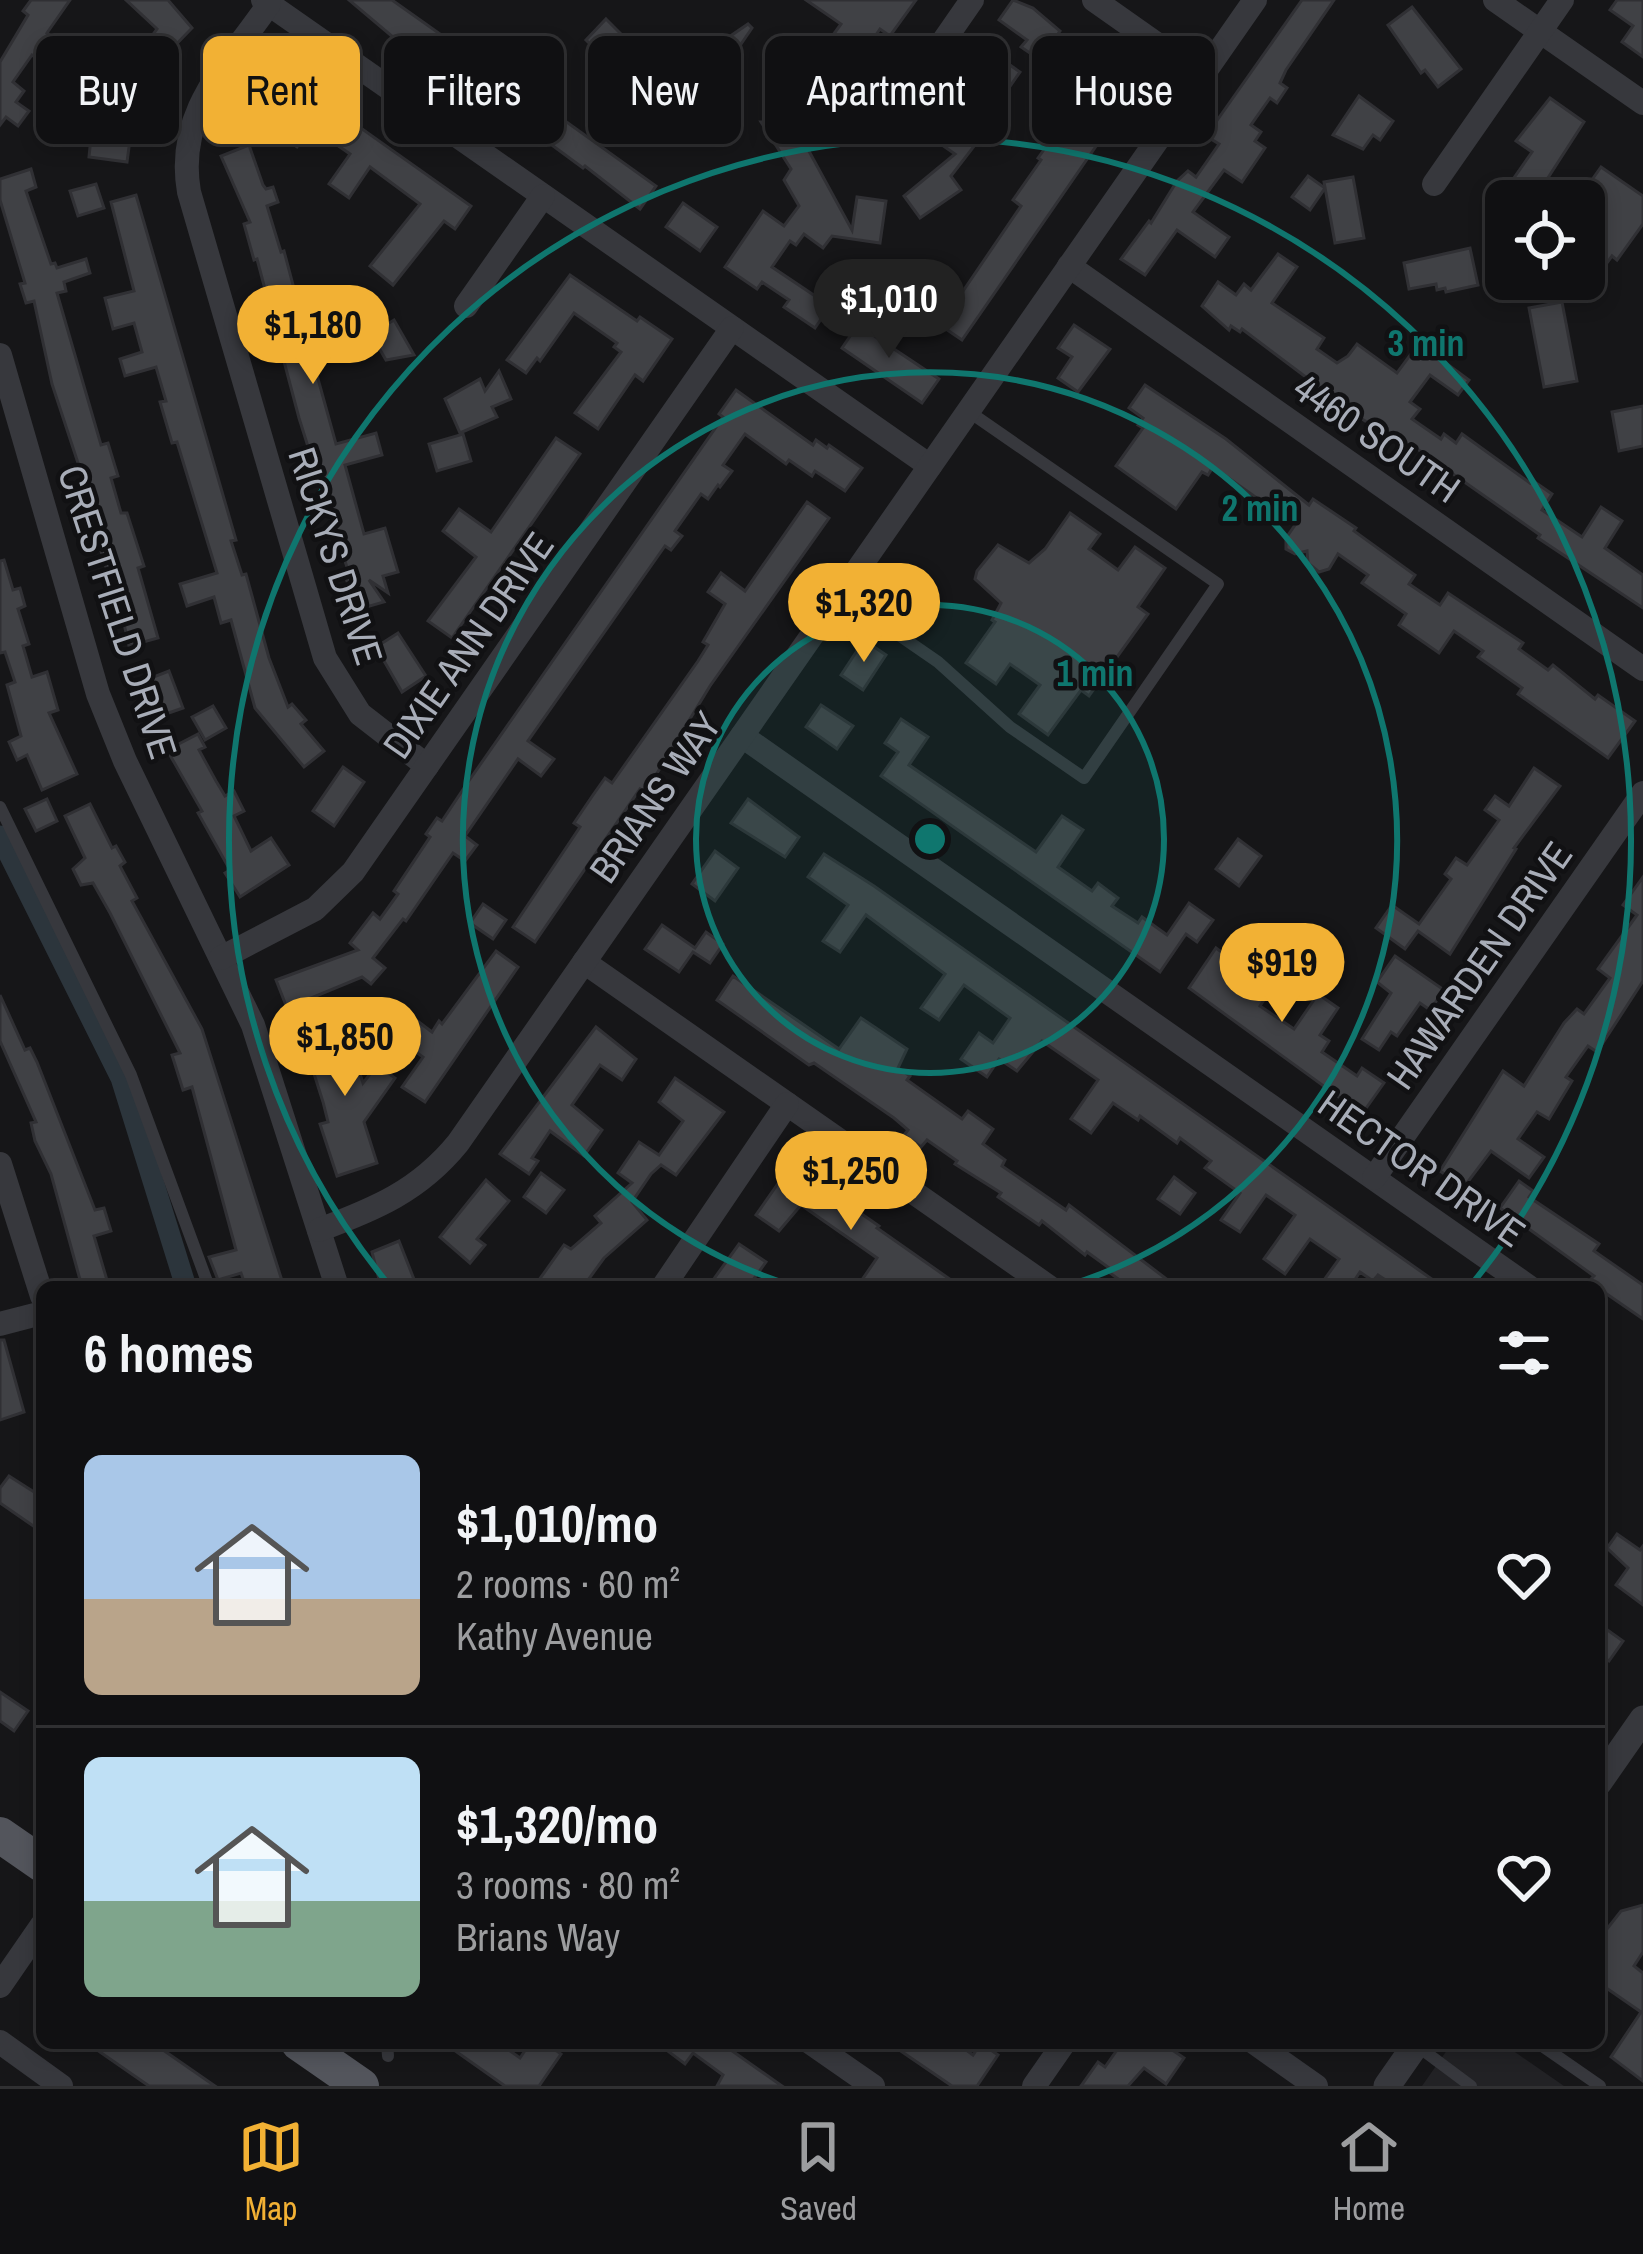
<!DOCTYPE html>
<meta charset="utf-8">
<style>
:root{--surface:#101012;--page:#1e1e20;--text:#f1f3f6;--muted:#9c9d9f;--line:#303032;--accent:#f2b134}
body{margin:0;font-family:"Archivo Narrow",sans-serif;background:var(--page);color:var(--text);height:100vh;display:flex;flex-direction:column;font-size:45px;white-space:nowrap}
*{box-sizing:border-box;margin:0}
p{font-size:39px;color:var(--muted)}
.icon{flex:none;width:66px;height:66px;fill:none;stroke:currentColor;stroke-width:2;stroke-linecap:round;stroke-linejoin:round}
.map{position:relative;flex:1;overflow:hidden}
.sheet{position:absolute;left:36px;top:1281px;width:1569px;height:768px;display:flex;flex-direction:column;background:var(--surface);border-radius:18px;box-shadow:0 6px 18px #0003,0 0 0 3px var(--line)}
.sheet>*{flex:none}
.guide{position:absolute;left:36px;top:36px;width:1572px;height:108px;display:flex;gap:24px}
.tools{position:absolute;left:1485px;top:180px;display:grid;gap:24px}
.tools a{display:grid;place-items:center;width:120px;height:120px;border-radius:18px;background:var(--surface);box-shadow:0 6px 18px #0003,0 0 0 3px var(--line);font-size:60px}
.price{position:absolute;translate:-50% -102px;padding:0 27px;border-radius:42px;background:var(--accent);color:#111;font-size:39px;line-height:78px;filter:drop-shadow(0 3px 6px #0008)}
.price::after{content:'';position:absolute;left:50%;top:72px;width:36px;height:27px;margin-left:-18px;background:inherit;clip-path:polygon(0 0,100% 0,50% 100%)}
.price.selected{background:#222;color:#fff}
ul{padding:0;list-style:none}
li{display:flex;align-items:center;gap:36px;height:300px;padding:0 48px}
li+li{border-top:3px solid var(--line)}
li span{display:grid;place-items:center;flex:none;width:336px;height:240px;border-radius:18px;color:#555}
li>.icon{margin-inline-start:auto}
span .icon{width:144px;height:144px;fill:#fffc;stroke-width:1}
li b{font-size:51px}
h2{display:flex;justify-content:space-between;align-items:center;height:144px;padding:0 48px;font-size:51px}
.tag{padding:0 42px;border-radius:18px;background:var(--surface);box-shadow:0 6px 18px #0003,0 0 0 3px var(--line);font-size:42px;line-height:108px}
.tag.selected{background:var(--accent);color:#111}
.tab-bar{display:flex;justify-content:space-around;align-items:center;height:168px;border-top:3px solid var(--line);background:var(--surface);font-size:33px;color:var(--muted)}
.tab-bar a{display:grid;justify-items:center;gap:6px}
.tab-bar .selected{color:var(--accent)}
.map>svg:first-child{display:block}
.built{fill:#222225}
.lines{fill:none;stroke-linecap:round;stroke-linejoin:round}
.canal{stroke:#2c353c;stroke-width:21}
.building{fill:#404145;stroke:#303034;stroke-width:3}
.service{stroke:#37383d;stroke-width:12}
.minor{stroke:#37383d;stroke-width:24}
.tertiary{stroke:#37383d;stroke-width:27}
.primary{stroke:#53555c;stroke-width:36}
.ring{fill:none;stroke:#0f766e;stroke-width:6}
.labels{text-anchor:middle;dominant-baseline:central;stroke-width:9;stroke-linejoin:round;paint-order:stroke}
.street-label{font-size:39px;fill:#a8adb8;stroke:#111113}
.centre{fill:#0f766e;stroke:#111113;stroke-width:6}
.ring-label{font-size:36px;text-anchor:middle;font-weight:bold;fill:#0f766e;stroke:#111113;stroke-width:9;stroke-linejoin:round;paint-order:stroke}
</style>
<div class="map">
<svg width="1643" height="2086" viewBox="0 0 1643 2086">
<rect width="100%" height="100%" fill="#161618"/>
<path class="built" d="M1452 2043H1502L1564 2086H1422Z"/>
<g class="lines">
<path class="canal" d="M0 836 121 1078 186 1287"/>
</g>
<g class="building">
<path d="M31 0H70L47 33 90 62 94 56 123 76 157 29 126 0H168L192 28 159 62 163 65 141 96 123 83 97 121 132 125 127 162 89 157 92 127H79L83 88 32 55 13 82 24 91 16 102 29 111 18 126 6 117 0 125V62L28 15 23 11Z"/>
<path d="M349 0H392L454 44 458 38 471 47 467 53 493 71 500 61 540 88 533 98 656 186 640 209 585 166 583 168 526 126 525 128 403 39 400 43Z"/>
<path d="M806 0H916L890 36 880 29 845 80 834 72 798 131 852 230 857 197 886 201 880 243 832 236 823 248 804 234 796 245 790 241 772 267 830 306 815 328 784 307 789 300 762 282 757 289 725 267 763 211 784 226 799 206 784 180 791 169 761 122H773L788 98 781 94 791 79 797 82 803 72 813 79 832 52 825 46 841 24Z"/>
<path d="M1013 0 1033 8 1060 31 1040 60 1021 47 1027 40 999 20Z"/>
<path d="M1302 0H1334L1286 70 1280 83 1287 88 1277 103 1270 98 1251 125 1261 132 1255 141 1265 148 1242 182 1224 170 1193 212 1229 237 1215 257 1177 230 1145 275 1121 259 1149 221 1151 223 1177 181 1188 171 1196 177 1219 144 1206 136Z"/>
<path d="M1617 0H1643V57L1622 42 1633 26 1610 10Z"/>
<path d="M1412 7 1461 69 1438 87 1425 70 1421 73 1388 25Z"/>
<path d="M606 19 651 64 697 72 729 37 748 24 752 28 711 88 702 77 697 104 655 97 640 122 588 91 602 68 592 58 598 52 586 40Z"/>
<path d="M987 49 1020 72 994 109 988 104 971 129 982 136 951 176 961 190 920 218 904 196 955 154 932 138Z"/>
<path d="M1085 51 1137 87 962 340 940 325 951 309 942 303 952 288 961 294 1021 206 1013 200 1041 160 1038 158 1063 123 1072 129 1098 92 1070 73Z"/>
<path d="M280 66 302 81 282 112 302 126 314 122 327 104 471 206 455 229 444 221 393 285 370 266 420 204 370 167 349 198 329 184 350 154 311 127 297 147 249 112 259 97 254 94Z"/>
<path d="M1359 96 1393 121 1380 140 1373 135 1363 149 1333 135Z"/>
<path d="M1550 98 1584 122 1533 201H1506V233L1486 218 1532 152 1516 141Z"/>
<path d="M249 145 263 185 266 189 273 187 278 202 267 206 281 252 284 251 301 315 341 306 347 329 307 339 336 444 376 433 382 455 345 465 364 534 385 528 398 572 383 576 388 593 369 580 384 602 363 608 359 593 351 595 344 571 348 570 322 494 327 492 315 452 310 453 299 418 257 259 254 260 244 224 250 222 221 156Z"/>
<path d="M1601 167 1643 196V224L1617 260 1612 256 1584 294V216L1596 199 1584 191Z"/>
<path d="M31 169 36 187 26 191 51 264 55 263 57 268 86 259 90 273 64 282 66 291 57 293 101 445 108 443 118 476 111 478 121 513H127L144 566 138 568 158 638 129 646 113 575 109 577 97 538 102 536 52 384 34 301 26 303 20 284 25 283 0 200V179Z"/>
<path d="M1308 176 1325 188 1310 210 1292 197Z"/>
<path d="M1353 177 1364 238 1335 243 1324 182Z"/>
<path d="M96 184 104 208 78 216 70 191Z"/>
<path d="M136 195 236 540 231 541 242 575 246 574 269 658 288 707 292 704 306 720 301 724 324 751 304 767 255 708 231 620 221 623 214 597 187 606 180 584 217 573 177 442 172 443 160 402 166 401 156 367 125 376 120 359 142 352 134 323 113 329 105 298 134 291 111 202Z"/>
<path d="M683 203 717 227 700 251 666 227Z"/>
<path d="M1470 248 1478 285 1446 292 1445 288 1437 290 1436 284 1409 289 1404 263Z"/>
<path d="M1278 254 1297 267 1272 303 1324 338 1317 349 1337 363 1348 356 1357 344 1397 373 1419 343 1469 380 1458 395 1430 375 1410 402 1420 409 1412 419 1441 439 1444 434 1456 443 1462 434 1530 483 1532 480 1552 494 1542 510 1582 537 1601 507 1622 521 1605 548 1643 575V608L1538 538 1540 535 1416 448 1413 452 1359 417 1242 329 1240 332 1231 326 1229 330 1202 306 1218 282 1236 295 1244 284 1251 290Z"/>
<path d="M570 275 637 321 640 317 672 339 643 381 635 375 598 429 575 413 621 352 614 347 617 343 574 313 540 361 537 358 526 373 507 360Z"/>
<path d="M1562 302 1577 381 1544 387 1529 308Z"/>
<path d="M866 313 881 324 873 335 939 379 922 403 842 348Z"/>
<path d="M394 320 414 355 386 360 371 334Z"/>
<path d="M1074 325 1110 349 1078 392 1058 378 1072 357 1058 348Z"/>
<path d="M499 371 511 399 492 407 497 417 460 433 445 399 480 379 485 391Z"/>
<path d="M1145 385 1226 439 1309 505 1313 499 1356 528 1354 531 1415 575 1409 584 1440 605 1448 593 1523 643 1519 649 1548 670 1553 665 1595 699 1598 695 1635 721 1608 758 1518 694 1522 688 1478 657 1483 651 1454 631 1439 653 1399 625 1406 614 1362 583 1368 575 1338 554 1329 569 1319 572 1308 563 1307 551 1295 554 1286 549V538L1295 525 1213 467 1208 475 1202 472 1176 509 1116 466 1143 428 1138 425 1143 418 1129 408Z"/>
<path d="M736 390 813 445 816 440 827 448 829 445 862 468 845 491 815 471 812 476 789 460 786 464 745 434 723 465 732 471 720 487 718 485 708 499 701 494 675 531 682 536 671 550 665 546 528 741 554 759 541 776 518 759 465 836 477 845 465 861 453 853 406 921 403 919 373 958 385 968 371 984 362 977 287 1008 276 980 358 950 350 943 373 913 380 919 398 894 394 891 430 837 426 834 437 818 442 821 468 782 723 417 719 414Z"/>
<path d="M1643 406V446L1619 451 1612 412Z"/>
<path d="M463 434 471 461 437 471 429 444Z"/>
<path d="M556 438 580 454 452 638 428 621 476 557 443 531 459 509 491 532Z"/>
<path d="M807 502 829 518 710 686 645 793 640 789 535 942 513 927 580 827 574 823 593 795 605 778 612 783 698 661 708 645 703 642 725 604 708 592 721 573 745 591Z"/>
<path d="M1070 513 1100 534 1089 549 1118 570 1135 547 1165 568 1138 607 1148 614 1089 696 1081 690 1048 735 1019 714 1040 685 1010 664 996 684 966 663 995 622 992 620 1001 603 975 579 977 571 998 545 1029 563 1045 549Z"/>
<path d="M4 560 13 590 20 588 25 606 18 609 29 644 23 646 32 677 47 672 58 710 49 713 77 774 42 790 27 755 17 760 9 742 21 736 7 685 15 682 5 652 0 653V561Z"/>
<path d="M398 633 426 676 402 692 376 647Z"/>
<path d="M864 640 886 655 863 690 841 675Z"/>
<path d="M169 671 183 708 157 717 143 681Z"/>
<path d="M821 705 853 726 837 749 806 727Z"/>
<path d="M213 706 226 728 205 740 192 717Z"/>
<path d="M901 719 928 737 909 765 1036 852 1062 816 1083 830 1058 867 1092 891 1098 883 1118 898 1112 906 1138 923 1142 917 1167 935 1189 903 1213 920 1197 942 1186 934 1160 972 881 776 898 752 885 743Z"/>
<path d="M198 734 205 747 199 750 216 781 225 796 234 791 244 811 234 816 251 851 271 838 289 865 240 897 225 873 230 870 198 813 202 811 167 750Z"/>
<path d="M343 767 364 782 334 826 313 811Z"/>
<path d="M1534 768 1560 786 1514 848 1516 849 1450 954 1418 931 1405 949 1376 928 1392 905 1419 924 1451 879 1445 874 1456 858 1467 865 1499 820 1485 810 1495 796 1509 806Z"/>
<path d="M47 799 57 821 36 831 25 809Z"/>
<path d="M748 799 799 837 785 857 731 823Z"/>
<path d="M90 804 112 848 116 846 125 862 120 866 137 898 132 901 202 1029 284 1287H246L241 1273 218 1280 209 1257 236 1250 192 1087 183 1090 172 1055 180 1053 110 913 93 883 81 885 73 869 85 858 65 816Z"/>
<path d="M1238 839 1261 856 1239 886 1216 869Z"/>
<path d="M715 851 738 868 715 901 692 884Z"/>
<path d="M824 854 874 886 1443 1287H1396L1378 1275 1373 1281 1360 1272 1350 1287H1319L1339 1259 1310 1239 1285 1274 1264 1259 1295 1215 1266 1195 1240 1232 1221 1220 1240 1193 1205 1168 1211 1161 1180 1138 1177 1143 1140 1116 1138 1120 1113 1103 1091 1133 1071 1119 1098 1080 1042 1041 1017 1071 999 1059 987 1077 961 1059 979 1033 993 1043 1010 1018 964 985 939 1020 921 1008 945 974 866 915 840 952 823 941 848 905 808 877Z"/>
<path d="M1643 877V981L1597 1052 1588 1046 1566 1077 1572 1081 1549 1119 1537 1112 1518 1139 1544 1157 1529 1178 1491 1151 1464 1187 1440 1171 1503 1071 1524 1086 1564 1023 1577 1009 1584 1014 1610 978 1598 969 1637 915 1623 905Z"/>
<path d="M483 904 506 920 493 939 470 923Z"/>
<path d="M662 925 695 948 706 932 723 944 710 963 693 952 679 972 645 949Z"/>
<path d="M1216 948 1253 975 1266 957 1284 970 1260 1006 1294 1029 1318 994 1338 1008 1320 1035 1329 1041 1322 1052 1357 1076 1362 1068 1384 1083 1362 1114 1189 988Z"/>
<path d="M496 951 518 967 425 1102 402 1087 423 1057 395 1037 411 1016 432 1032 439 1021 442 1024Z"/>
<path d="M1395 956 1444 990 1430 1010 1420 1003 1397 1036 1391 1032 1379 1050 1362 1039 1391 993 1377 982Z"/>
<path d="M733 976 839 1049 861 1018 876 1028 907 1049 898 1068 910 1076 907 1080 962 1119 968 1111 993 1129 983 1144 1005 1160 1002 1166 1066 1210 1069 1205 1177 1287H1129L1110 1273 1112 1270 1087 1252 1085 1255 1042 1221 1039 1225 998 1197 1001 1193 955 1164 957 1161 927 1140 921 1147 904 1135 908 1130 894 1118 814 1063 809 1065 717 1000Z"/>
<path d="M0 995 25 1050 30 1048 37 1062 95 1210 104 1208 111 1231 94 1236 109 1287H82L51 1174 35 1141 31 1123 36 1122 0 1041Z"/>
<path d="M328 1024 336 1048 350 1043 363 1083 377 1065 395 1078 364 1122 377 1163 337 1176 320 1124 328 1122 323 1102 303 1039V1032Z"/>
<path d="M596 1027 636 1059 622 1080 600 1065 572 1105 602 1130 584 1156 550 1131 532 1158 538 1161 529 1174 500 1154Z"/>
<path d="M675 1078 724 1112 676 1175 661 1165 651 1174 632 1202 647 1220 604 1258 583 1287H549L539 1280 564 1245 571 1249 601 1223 595 1216 632 1183 618 1173 639 1142 659 1155 683 1121 659 1102Z"/>
<path d="M791 1165 879 1226 877 1228 961 1287H857L877 1258 801 1205 779 1231 756 1215Z"/>
<path d="M541 1173 564 1190 546 1213 524 1197Z"/>
<path d="M1174 1177 1195 1193 1180 1214 1158 1199Z"/>
<path d="M486 1180 509 1201 477 1239 485 1245 470 1263 440 1237Z"/>
<path d="M1519 1181 1533 1191 1529 1197 1599 1244 1594 1251 1643 1285V1319L1601 1290 1591 1279 1594 1276 1500 1208Z"/>
<path d="M399 1241 417 1287H381L372 1252Z"/>
<path d="M739 1244 766 1262 748 1287H708Z"/>
<path d="M0 1340H4L24 1412 0 1420Z"/>
<path d="M9 1476 42 1497V1532L0 1503V1488Z"/>
<path d="M1617 1534 1640 1550 1643 1546V1605L1616 1585 1628 1568 1607 1548Z"/>
<path d="M1599 1624 1623 1641 1609 1661 1599 1654Z"/>
<path d="M0 1692 28 1711 14 1731 0 1721Z"/>
<path d="M1643 1905V1952L1634 1966 1643 1973V2081L1611 2057 1641 2012 1599 1983V1939L1621 1911Z"/>
<path d="M87 2043H153L215 2086H149Z"/>
<path d="M444 2043H499L520 2058 530 2043H546L561 2054 539 2086H505Z"/>
<path d="M675 2043H721L782 2086H717L723 2075 693 2053 685 2064 669 2052Z"/>
<path d="M889 2043H957L973 2055 981 2043 998 2055 977 2086H952Z"/>
<path d="M1122 2043H1162L1184 2058 1166 2084 1144 2068 1128 2086H1081L1098 2062 1105 2067Z"/>
</g>
<g class="lines">
<g class="service">
<path d="M841 595 938 662 1010 727 1084 778 1218 584 968 411"/>
<path d="M0 807 131 1075 209 1287"/>
<path d="M387 2043 388 2056"/>
<path d="M1538 2043 1600 2086"/>
<path d="M1416 2045 1471 2086"/>
</g>
<g class="minor">
<path d="M263 0 930 466"/>
<path d="M1094 0 1202 76"/>
<path d="M1495 0 1643 103"/>
<path d="M269 4C227 65 175 113 189 192L325 658 360 714 427 766"/>
<path d="M879 134 972 0"/>
<path d="M1434 184 1562 0"/>
<path d="M1069 266 1643 669"/>
<path d="M466 306 543 196"/>
<path d="M0 355 98 694 125 761 253 1025 337 1287"/>
<path d="M742 736 1529 1287"/>
<path d="M221 958 315 909 353 872 732 328"/>
<path d="M584 962 1049 1287"/>
<path d="M0 1164 42 1296"/>
<path d="M1374 1178 1643 793"/>
<path d="M319 1230C375 1209 419 1191 458 1143L1255 0"/>
<path d="M663 1287 787 1104"/>
<path d="M0 1324 42 1313"/>
<path d="M0 1986 42 1925"/>
<path d="M0 2042 61 2086"/>
<path d="M811 2043 873 2086"/>
<path d="M1255 2043 1316 2086"/>
<path d="M1034 2086 1064 2043"/>
</g>
<g class="tertiary">
<path d="M1599 1782 1643 1719"/>
<path d="M1387 2086 1417 2043"/>
</g>
<g class="primary">
<path d="M0 1835 42 1864"/>
<path d="M299 2043 361 2086"/>
</g>
</g>
<circle cx="930" cy="839" r="234" fill="#0f766e" fill-opacity=".12"/>
<g class="ring">
<circle cx="930" cy="839" r="234"/>
<path d="M797 1287A467 467 0 1 1 1063 1287"/>
<path d="M389 1285A701 701 0 1 1 1471 1285"/>
</g>
<g class="labels">
<g class="street-label">
<text transform="translate(1377 438) rotate(35)">4460 SOUTH</text>
<text transform="translate(336 556) rotate(72)">RICKYS DRIVE</text>
<text transform="translate(118 612) rotate(72)">CRESTFIELD DRIVE</text>
<text transform="translate(468 645) rotate(-55)">DIXIE ANN DRIVE</text>
<text transform="translate(655 797) rotate(-55)">BRIANS WAY</text>
<text transform="translate(1479 965) rotate(-55)">HAWARDEN DRIVE</text>
<text transform="translate(1422 1168) rotate(35)">HECTOR DRIVE</text>
</g>
</g>
<circle cx="930" cy="839" r="18" class="centre"/>
<g class="ring-label">
<text x="1426" y="356">3 min</text>
<text x="1260" y="521">2 min</text>
<text x="1095" y="686">1 min</text>
</g>
</svg>
<div class="tools">
<a><svg class="icon" aria-label="locate" viewBox="0 0 24 24"><circle cx="12" cy="12" r="6"/><path d="M12 2v4M12 18v4M2 12h4M18 12h4"/></svg></a>
</div>
<b class="price selected" style="left:889px;top:361px">$1,010</b>
<b class="price" style="left:313px;top:387px">$1,180</b>
<b class="price" style="left:864px;top:665px">$1,320</b>
<b class="price" style="left:1282px;top:1025px">$919</b>
<b class="price" style="left:345px;top:1099px">$1,850</b>
<b class="price" style="left:851px;top:1233px">$1,250</b>
<div class="guide">
<a class="tag">Buy</a>
<a class="tag selected">Rent</a>
<a class="tag">Filters</a>
<a class="tag">New</a>
<a class="tag">Apartment</a>
<a class="tag">House</a>
</div>
<section class="sheet">
<h2>6 homes<svg class="icon" aria-label="filters" viewBox="0 0 24 24"><path d="M4 7h16M4 17h16"/><circle cx="9" cy="7" r="2"/><circle cx="15" cy="17" r="2"/></svg></h2>
<ul>
<li><span style="background:linear-gradient(#a9c7e8 60%,#b9a48a 0)"><svg class="icon" aria-label="home" viewBox="0 0 24 24"><path d="M3 11l9-7 9 7M6 9v11h12V9"/></svg></span><div><b>$1,010/mo</b><p>2 rooms · 60 m²</p><p>Kathy Avenue</p></div><svg class="icon" aria-label="heart" viewBox="0 0 24 24"><path d="M12 20l-8-8c-3-5 5-10 8-4 3-6 11-1 8 4z"/></svg></li>
<li><span style="background:linear-gradient(#bfe0f5 60%,#7fa58c 0)"><svg class="icon" aria-label="home" viewBox="0 0 24 24"><path d="M3 11l9-7 9 7M6 9v11h12V9"/></svg></span><div><b>$1,320/mo</b><p>3 rooms · 80 m²</p><p>Brians Way</p></div><svg class="icon" aria-label="heart" viewBox="0 0 24 24"><path d="M12 20l-8-8c-3-5 5-10 8-4 3-6 11-1 8 4z"/></svg></li>
</ul>
</section>
</div>
<nav class="tab-bar">
<a class="selected"><svg class="icon" aria-label="map" viewBox="0 0 24 24"><path d="M3 6l6-2 6 2 6-2v14l-6 2-6-2-6 2zM9 4v14M15 6v14"/></svg>Map</a>
<a><svg class="icon" aria-label="saved" viewBox="0 0 24 24"><path d="M7 4h10v16l-5-4-5 4z"/></svg>Saved</a>
<a><svg class="icon" aria-label="home" viewBox="0 0 24 24"><path d="M3 11l9-7 9 7M6 9v11h12V9"/></svg>Home</a>
</nav>
